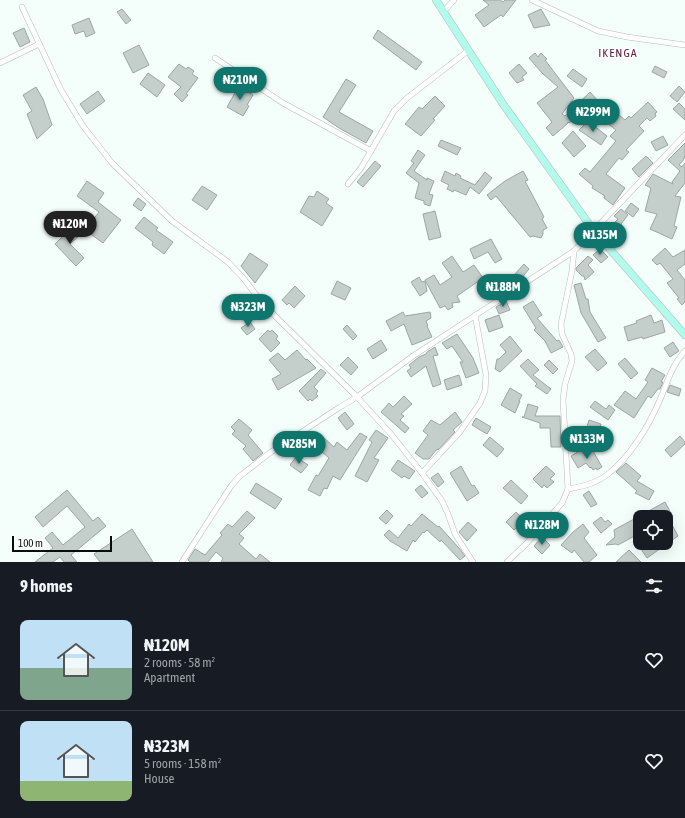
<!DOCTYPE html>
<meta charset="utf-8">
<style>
:root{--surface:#171b24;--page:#20242c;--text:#f1f3f6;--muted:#9ea1a6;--line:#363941;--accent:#0f766e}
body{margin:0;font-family:"Asap Condensed",sans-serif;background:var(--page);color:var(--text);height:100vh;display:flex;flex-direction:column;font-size:15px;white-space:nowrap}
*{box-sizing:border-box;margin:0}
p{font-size:13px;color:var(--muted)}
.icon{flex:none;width:22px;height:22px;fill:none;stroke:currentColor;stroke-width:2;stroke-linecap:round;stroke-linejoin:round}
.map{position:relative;height:562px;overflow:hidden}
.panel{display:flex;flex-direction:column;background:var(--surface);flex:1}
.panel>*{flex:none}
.fabs{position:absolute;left:633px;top:510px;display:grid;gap:8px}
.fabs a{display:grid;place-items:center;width:40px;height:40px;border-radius:8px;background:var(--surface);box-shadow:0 4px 16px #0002;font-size:20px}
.scale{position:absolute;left:12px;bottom:10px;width:100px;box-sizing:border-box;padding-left:4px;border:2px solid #090c0b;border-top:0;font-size:11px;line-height:14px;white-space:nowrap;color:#090c0b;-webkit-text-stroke:3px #fff;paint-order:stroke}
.price{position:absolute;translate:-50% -34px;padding:0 9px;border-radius:14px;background:var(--accent);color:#fff;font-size:13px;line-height:26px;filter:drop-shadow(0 1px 2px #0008)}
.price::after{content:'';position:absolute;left:50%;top:24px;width:12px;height:9px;margin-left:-6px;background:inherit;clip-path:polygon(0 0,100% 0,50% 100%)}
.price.active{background:#222;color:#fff}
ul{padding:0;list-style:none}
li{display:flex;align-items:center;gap:12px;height:100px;padding:0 20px}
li+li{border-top:1px solid var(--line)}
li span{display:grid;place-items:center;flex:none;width:112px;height:80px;border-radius:8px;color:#555}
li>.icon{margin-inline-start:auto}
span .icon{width:48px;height:48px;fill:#fffc;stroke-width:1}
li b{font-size:17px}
h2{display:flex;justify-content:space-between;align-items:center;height:48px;padding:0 20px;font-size:17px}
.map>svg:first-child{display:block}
.building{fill:#c4ceca;stroke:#9ca6a2}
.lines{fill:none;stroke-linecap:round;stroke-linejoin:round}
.street-casing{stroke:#b3bdb9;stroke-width:6}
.secondary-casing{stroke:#b3bdb9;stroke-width:8}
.street{stroke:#fff;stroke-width:5}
.secondary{stroke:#b2faeb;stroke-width:7}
.labels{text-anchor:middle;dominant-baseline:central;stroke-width:3;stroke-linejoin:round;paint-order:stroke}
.quarter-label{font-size:12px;letter-spacing:1px;fill:#5d1e3f;stroke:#fff}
</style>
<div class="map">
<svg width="685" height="562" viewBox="0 0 685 562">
<rect width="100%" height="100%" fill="#f4fefa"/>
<g class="building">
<path d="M483 0H500L503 2 505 0H516L503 17 501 15 484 27 475 15 489 5Z"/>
<path d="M122 9 131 20 126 24 117 12Z"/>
<path d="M541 9 550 25 534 28 528 15Z"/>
<path d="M89 18 95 33 86 37 84 31 75 34 72 25Z"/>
<path d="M24 28 30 42 20 47 13 33Z"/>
<path d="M378 30 422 62 416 70 373 38Z"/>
<path d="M139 45 149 65 133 73 123 53Z"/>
<path d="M535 53 538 57 541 53 547 59 545 60 574 98 562 114 565 116 590 92 600 103 596 107 593 103 589 106 569 123 568 122 567 124 553 136 546 128 552 122 537 103 558 87 542 73 529 58Z"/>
<path d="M179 64 186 69 188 67 194 71 192 74 198 78 186 94 188 95 182 102 174 94 181 87 168 77Z"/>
<path d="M519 64 527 73 522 77 524 80 517 83 509 73Z"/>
<path d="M655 66 667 72 664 78 652 72Z"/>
<path d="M573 69 587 79 582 87 567 76Z"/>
<path d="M148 73 165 85 157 97 140 84Z"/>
<path d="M346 79 356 85 339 112 373 131 366 143 339 128 323 117Z"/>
<path d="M239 86 253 95 247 105 249 106 243 116 227 107Z"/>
<path d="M679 86 685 92 677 102 670 96Z"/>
<path d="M36 87 43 99 52 125 37 139 27 114 32 111 23 95Z"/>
<path d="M98 91 105 101 87 114 80 104Z"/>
<path d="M435 96 445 106 433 119 435 120 421 136 405 124 419 107 422 109Z"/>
<path d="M648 102 657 112 655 113 656 116 650 121 647 118 639 126 644 131 626 150 629 152 622 160 619 158 606 174 625 188 613 205 604 198 605 196 592 188 593 186 579 174 585 168 590 172 616 141 610 136 616 130 603 120 612 109 625 120 629 116 631 118Z"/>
<path d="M679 103 685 109V120L673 109Z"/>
<path d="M588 121 607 136 601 145 579 130Z"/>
<path d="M573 131 586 146 574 157 562 143Z"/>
<path d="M663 136 668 145 656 151 651 142Z"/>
<path d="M441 140 461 148 457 155 438 146Z"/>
<path d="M685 143V158L679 165 682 167 685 163V183L675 196 681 197 674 226 677 227 672 239 650 229 657 214 645 211 651 188 645 185 653 174 673 184 672 182 680 171 668 160Z"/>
<path d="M418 150 425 155 414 171 427 180V178L434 181 429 194 433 195 430 206 424 204V201L415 198 419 183 406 173 414 163 411 161Z"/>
<path d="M646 156 653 163 639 177 632 169Z"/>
<path d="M375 161 381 166 363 187 357 182Z"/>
<path d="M445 171 455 176 456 173 461 176 460 178 475 185 485 172 492 178 479 194 470 187 466 195 454 190 453 192 447 189 449 185 441 181Z"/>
<path d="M523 171 528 180 525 181 544 217 542 219 547 228 543 230V234L541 238 533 236 530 237 496 196 491 200 487 195 505 181Z"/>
<path d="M87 181 104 193 98 202 121 220 103 243 85 230 99 212 77 196Z"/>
<path d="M202 186 217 195 207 210 192 200Z"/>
<path d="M317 191 329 199 326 203 333 208 322 226 300 212 309 196 314 197Z"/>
<path d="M138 198 146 204 141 211 133 205Z"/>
<path d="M631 203 639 209 633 217 625 211Z"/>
<path d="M621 209 628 215 621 224 622 226 612 237 606 231 618 219 614 216Z"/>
<path d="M435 211 441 237 429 240 423 214Z"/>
<path d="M144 217 158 228 156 230 173 242 164 254 152 245 153 242 135 228Z"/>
<path d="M74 225 82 233 70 244 84 258 76 266 55 244Z"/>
<path d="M491 239 502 259 495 263 488 252 474 259 470 249Z"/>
<path d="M665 248 673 257 685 250V264L677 270 685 280V302L682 305 677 299 679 298 667 283 673 279 660 263 657 265 652 260Z"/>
<path d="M600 249 608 257 601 263 593 255Z"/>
<path d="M250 253 268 265 255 283 241 266Z"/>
<path d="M452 256 463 272 474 265 483 278 457 296 460 302 452 303 453 307 448 310 445 306 440 308 425 280 434 275 440 285 452 277 442 263Z"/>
<path d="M588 256 593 260 588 265 594 272 585 280 584 276H582L576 270V268Z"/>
<path d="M524 264 529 269 520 280 514 275Z"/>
<path d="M419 277 422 282 425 281 427 291 420 296 411 282Z"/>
<path d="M337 281 351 288 345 300 331 294Z"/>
<path d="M581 283 586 299H588L590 312 606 338 598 342 581 313 574 285Z"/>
<path d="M295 286 305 296 294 308 289 303 287 305 282 300Z"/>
<path d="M506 301 510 310 499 314 496 307Z"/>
<path d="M533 301 542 315 537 318 557 341 559 340 563 347 551 353 545 341 534 330 536 328 523 307Z"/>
<path d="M403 312 405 316 430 312 431 318 426 321 428 326H427L432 337 412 345 404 324 391 331 386 321Z"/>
<path d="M499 315 503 327 489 332 485 320Z"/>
<path d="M651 315 654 323 662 320 665 332 643 339 642 337 628 341 624 327 637 323 636 321Z"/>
<path d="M250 322 255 329 247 335 241 328Z"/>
<path d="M347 325 357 336 353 340 343 329Z"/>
<path d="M268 330 270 332 272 330 278 336 276 339 280 343 271 352 259 339Z"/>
<path d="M457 334 473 358 479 373 466 378 460 362H463L452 346 447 349 442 343Z"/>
<path d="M510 336 522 351 500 372 495 369 497 359H499L506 352 500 345Z"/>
<path d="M381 340 387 350 373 359 367 349Z"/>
<path d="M673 342 679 351 670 357 664 348Z"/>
<path d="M435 347 438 355 433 356 441 384 433 387 426 366 411 377 407 371 411 368 409 365 419 357 426 354 427 352Z"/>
<path d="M595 349 607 363 598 371 585 357Z"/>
<path d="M297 350 306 360 307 359 316 368 278 390 272 379 281 374 269 360 278 353 285 360Z"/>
<path d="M348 357 358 367 351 375 340 365Z"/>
<path d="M625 358 638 373 631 379 618 364Z"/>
<path d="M528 359 539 370 533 375 551 389 547 394 535 386 537 384 520 366Z"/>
<path d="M549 360 558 369 553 374 544 365Z"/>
<path d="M652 368 665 375 661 382H663L660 389H658L651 398 648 396 634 418 614 405 625 391 636 399 648 382 645 380Z"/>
<path d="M321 369 326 373 314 387 318 391 316 394 318 396 312 401 310 399 308 401 299 391Z"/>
<path d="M459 375 462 385 447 390 444 380Z"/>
<path d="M670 385 681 389 679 396 667 392Z"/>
<path d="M510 388 522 395 519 401H520L515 413 501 405Z"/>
<path d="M404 396 412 404 401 414 404 416 400 420 409 428 405 433 381 412 389 403 393 407Z"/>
<path d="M595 401 606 409 609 405 615 410 608 420 590 407Z"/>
<path d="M528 404 538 407 535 416H560L561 447H551L550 428H540V423L522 417H524Z"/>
<path d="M345 412 354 424 347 430 338 418Z"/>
<path d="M455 412 462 422 453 430 455 432 438 450 437 449 429 459H423L415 453 428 435 423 431 431 420 440 425Z"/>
<path d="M476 418 491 427 487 434 472 425Z"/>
<path d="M239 419 252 430 248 435 263 453 253 461 243 449 246 446 232 434 235 431 231 427Z"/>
<path d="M589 420 601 424 597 435 586 430Z"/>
<path d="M376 430 388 438 374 458 379 460 367 482 355 476 372 442 369 440Z"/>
<path d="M360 433 367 437 340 480 333 476 327 489 324 488 320 496 308 490 316 475 318 476 329 458 314 445 322 436 334 447 337 442 347 450Z"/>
<path d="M680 436 685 442V444L671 457 665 450Z"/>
<path d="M490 437 504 449 497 457 483 445Z"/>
<path d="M581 450 585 456 593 451 602 467 597 470 596 468 593 470 591 467 590 468 586 463 578 468 571 456Z"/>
<path d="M296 457 308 465 301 473 290 465Z"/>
<path d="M398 460 415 471 409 479 404 476 402 478 391 470Z"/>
<path d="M626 463 641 476 637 481 654 491 649 500 635 493 637 491 616 472Z"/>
<path d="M461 466 472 486 474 485 479 493 467 501 450 473Z"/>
<path d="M546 466 555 474 550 479 554 482 547 488 544 485 542 488 533 479Z"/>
<path d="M438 473 444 482 438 487 431 478Z"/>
<path d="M511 480 528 496 521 504 503 488Z"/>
<path d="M256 483 282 499 275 509 250 493Z"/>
<path d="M421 485 428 493 422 498 415 490Z"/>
<path d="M67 490 93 521 98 517 106 526 71 555 77 562H64L60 557 53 562H35L53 548 45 538 52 532 63 545 85 527 67 506 43 527 35 517Z"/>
<path d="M589 491 597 504 591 507 583 495Z"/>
<path d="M665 502 673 517 669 519 678 536 647 558 637 543H666V517H640V533L618 545 616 544 606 545 615 537 614 530Z"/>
<path d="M387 510 393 516 386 524 379 518Z"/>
<path d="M247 511 255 518 239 534 244 538 239 544 256 559 260 554 270 562H221L223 558 216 552 208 562H190L188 560 195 549 205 555 222 535 220 533 228 524 232 527Z"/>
<path d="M516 512 524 520 514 530 506 522Z"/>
<path d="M422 514 438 527 439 526 459 548 465 556 460 560 441 540 440 542 427 530 424 533 423 532 415 542 413 540 407 551 390 541 384 535 389 530 398 538 409 524 411 526Z"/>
<path d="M601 517 605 522 608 520 612 524 601 533 593 523Z"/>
<path d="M468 522 477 530 467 541 459 532Z"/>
<path d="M583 524 589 532 584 538 597 555 589 562H584L574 550 572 553 561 545 573 532Z"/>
<path d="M132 529 153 562H100L94 554Z"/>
<path d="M542 537 550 545 542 554 534 546Z"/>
<path d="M629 550 641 562H616Z"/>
</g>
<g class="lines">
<g class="street-casing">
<g id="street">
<path d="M532 0 598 31 627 37 685 45"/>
<path d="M22 7 61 90 83 126 112 163 172 221 228 262 244 279 263 304 357 397 391 434 422 473 442 501 448 514 455 534 473 562"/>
<path d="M444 11 454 0"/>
<path d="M215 58 283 103 371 151"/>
<path d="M0 63 39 44"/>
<path d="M348 184 361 168 394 111 407 98 469 50"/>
<path d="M422 473 459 433 480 403 485 391 486 375 475 315"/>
<path d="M568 489C581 487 597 483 608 474 630 457 648 427 659 402 667 384 671 366 685 351"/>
<path d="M182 562 231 486 240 476 271 452 340 407 357 397 413 356 574 251 685 135"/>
<path d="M507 562 526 544 562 503 568 489 563 400 565 384 572 361 571 354 562 334 561 324 572 271 574 251"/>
</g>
</g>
<g class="secondary-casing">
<path id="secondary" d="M436 0 503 104 594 231 685 335"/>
</g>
<use href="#street" class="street"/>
<use href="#secondary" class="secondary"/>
</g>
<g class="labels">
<g class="quarter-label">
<text x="618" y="53">IKENGA</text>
</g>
</g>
</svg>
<div class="fabs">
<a><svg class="icon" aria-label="locate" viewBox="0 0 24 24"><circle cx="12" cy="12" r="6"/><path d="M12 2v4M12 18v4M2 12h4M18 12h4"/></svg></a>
</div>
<div class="scale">100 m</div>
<b class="price" style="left:240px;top:101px">₦210M</b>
<b class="price" style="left:593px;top:133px">₦299M</b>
<b class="price active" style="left:70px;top:245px">₦120M</b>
<b class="price" style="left:600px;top:256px">₦135M</b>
<b class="price" style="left:503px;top:308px">₦188M</b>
<b class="price" style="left:248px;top:328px">₦323M</b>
<b class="price" style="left:587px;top:460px">₦133M</b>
<b class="price" style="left:299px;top:465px">₦285M</b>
<b class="price" style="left:542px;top:546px">₦128M</b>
</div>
<section class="panel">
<h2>9 homes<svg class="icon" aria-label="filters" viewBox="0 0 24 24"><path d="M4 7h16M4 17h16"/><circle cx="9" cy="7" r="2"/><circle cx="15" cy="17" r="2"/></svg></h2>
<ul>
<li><span style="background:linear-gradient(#bfe0f5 60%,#7fa58c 0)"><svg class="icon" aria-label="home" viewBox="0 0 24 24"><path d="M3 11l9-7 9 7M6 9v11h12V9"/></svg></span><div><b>₦120M</b><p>2 rooms · 58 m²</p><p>Apartment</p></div><svg class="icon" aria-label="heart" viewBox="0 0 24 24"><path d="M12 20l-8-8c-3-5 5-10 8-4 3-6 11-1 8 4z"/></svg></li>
<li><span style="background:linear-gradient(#bfe0f5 75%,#8fb573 0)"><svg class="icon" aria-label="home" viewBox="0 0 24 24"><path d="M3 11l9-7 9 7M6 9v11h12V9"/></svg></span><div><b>₦323M</b><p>5 rooms · 158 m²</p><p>House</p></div><svg class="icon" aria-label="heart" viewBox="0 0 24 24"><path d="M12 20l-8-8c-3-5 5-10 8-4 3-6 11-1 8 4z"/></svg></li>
</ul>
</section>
